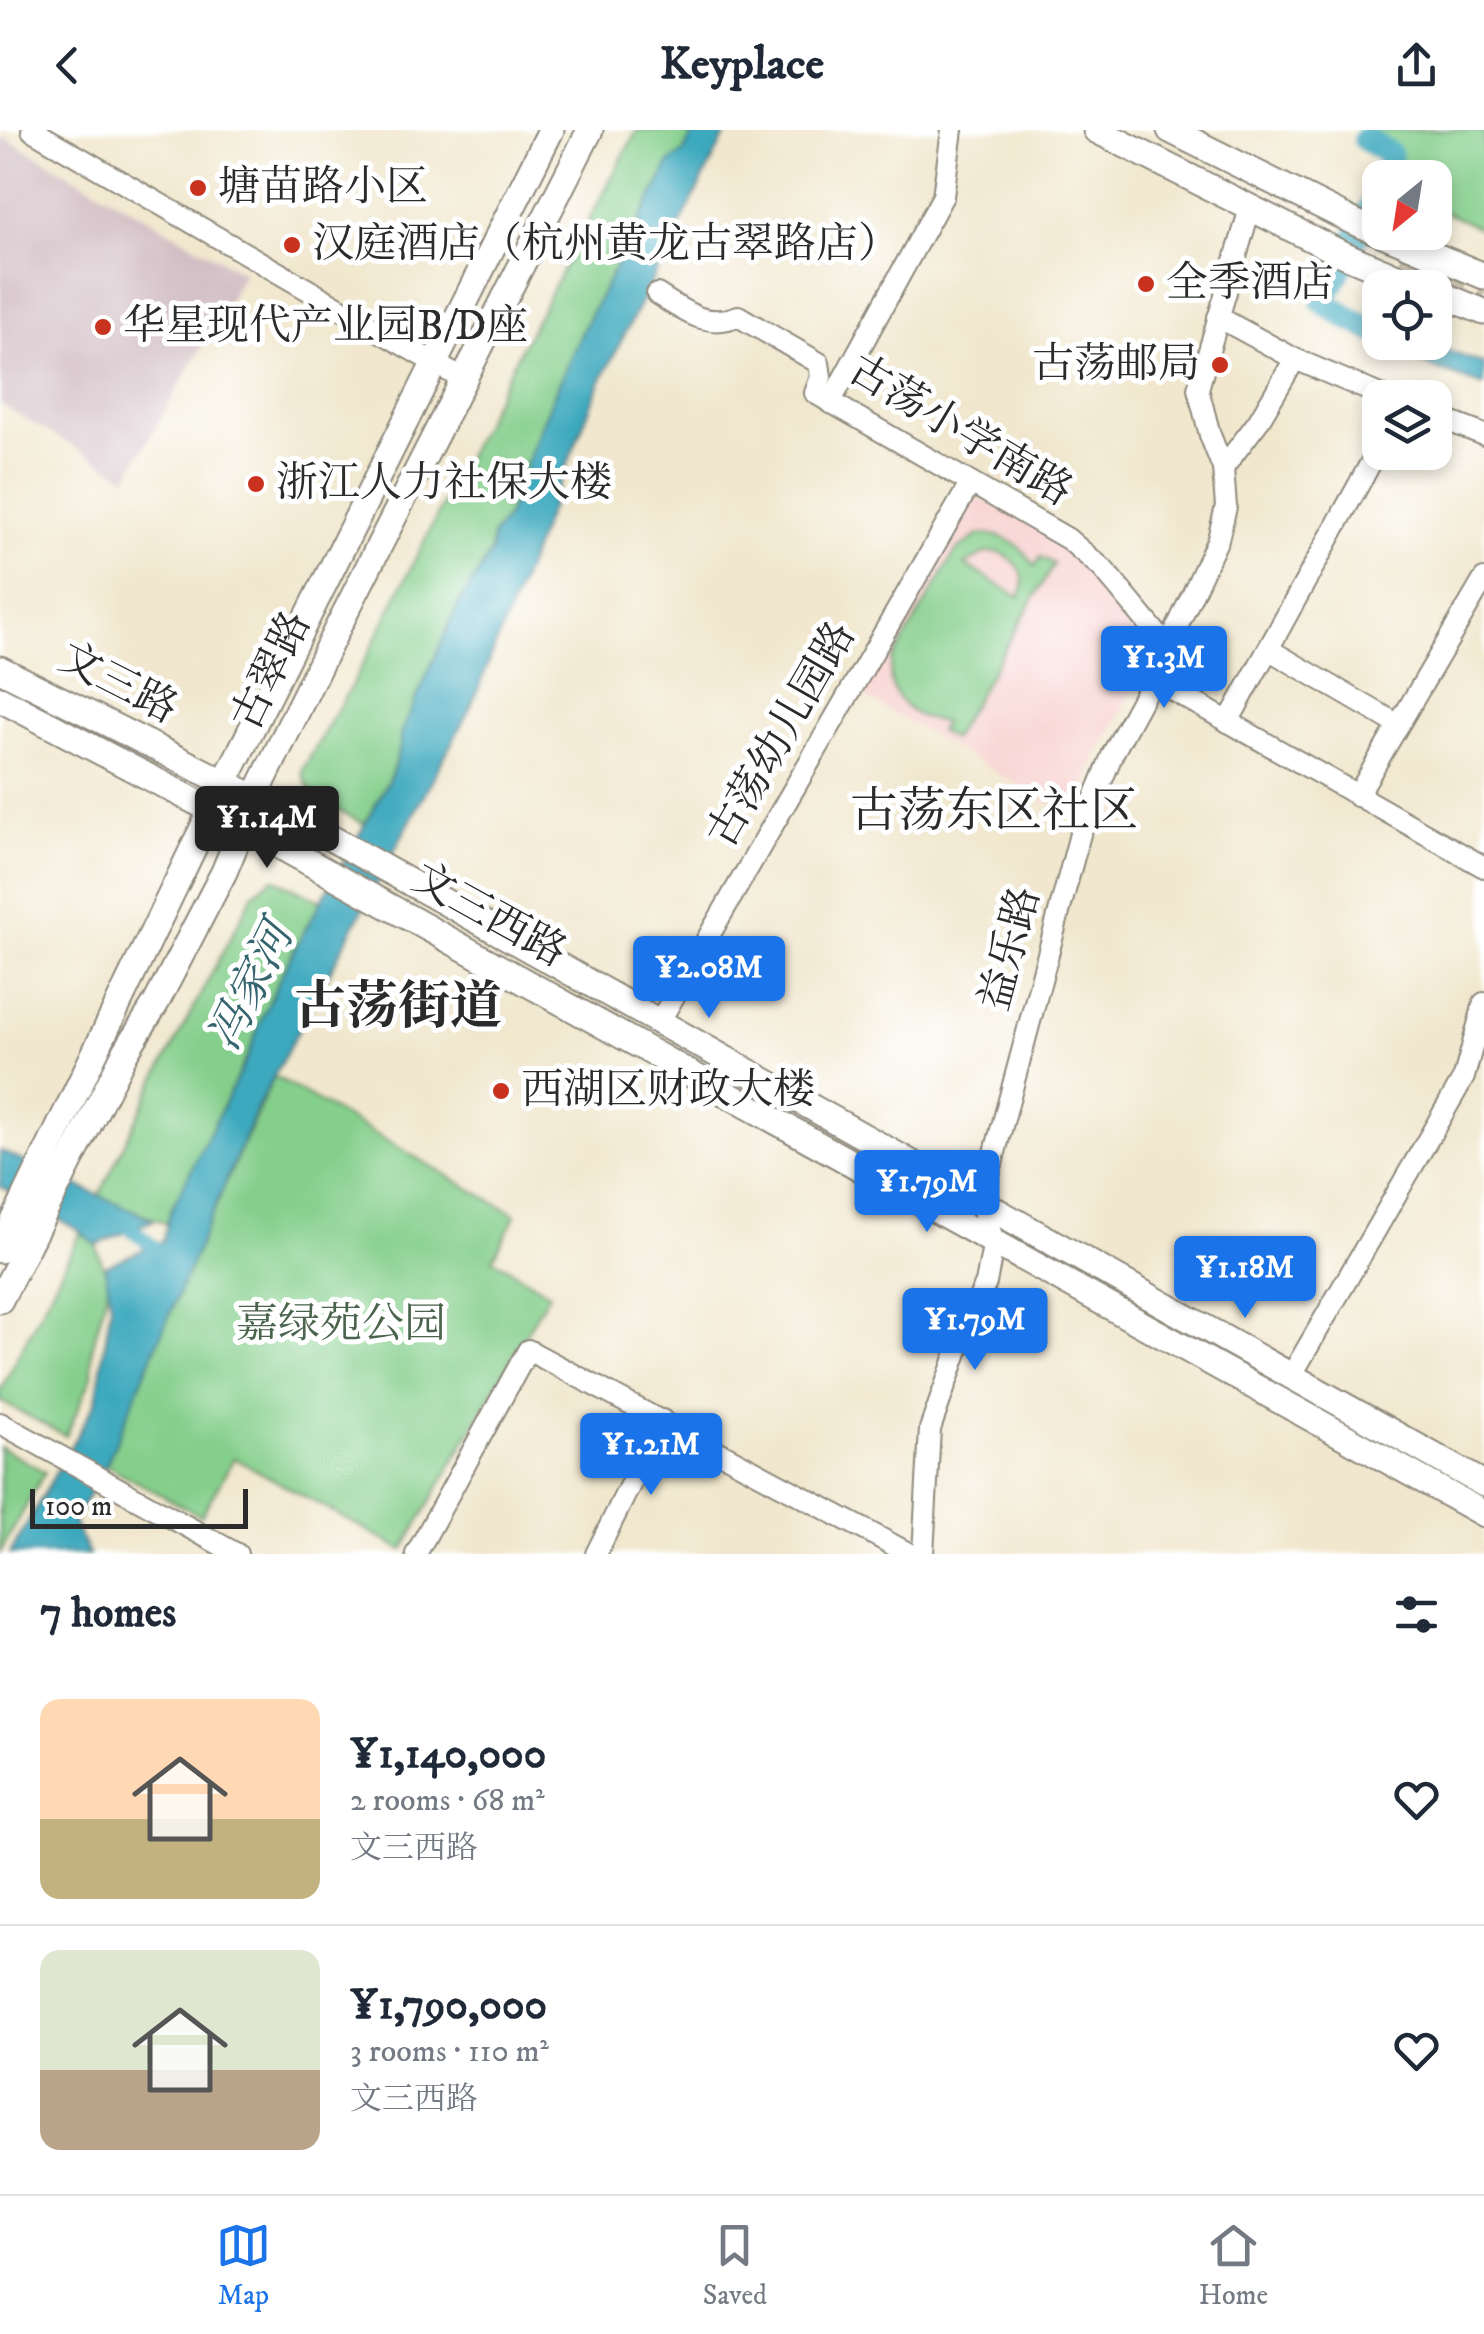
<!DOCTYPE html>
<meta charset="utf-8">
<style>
:root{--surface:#fff;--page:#f6f6f7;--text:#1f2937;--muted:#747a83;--line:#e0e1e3;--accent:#1a73e8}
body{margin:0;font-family:"IM FELL DW Pica","Noto Serif SC",serif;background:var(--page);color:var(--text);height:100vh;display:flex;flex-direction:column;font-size:38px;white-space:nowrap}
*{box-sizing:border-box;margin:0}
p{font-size:32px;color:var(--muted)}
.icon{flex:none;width:55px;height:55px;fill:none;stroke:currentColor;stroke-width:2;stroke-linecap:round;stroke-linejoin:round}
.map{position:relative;height:1424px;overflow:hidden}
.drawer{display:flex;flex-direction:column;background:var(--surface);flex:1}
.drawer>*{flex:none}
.needle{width:65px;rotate:210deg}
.buttons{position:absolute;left:1362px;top:30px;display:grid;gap:20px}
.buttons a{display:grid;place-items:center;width:90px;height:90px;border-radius:20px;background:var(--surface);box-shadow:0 5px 15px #0003;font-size:50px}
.scale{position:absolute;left:30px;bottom:25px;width:218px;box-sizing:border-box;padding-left:10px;border:5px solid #2b2b2b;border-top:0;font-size:28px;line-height:35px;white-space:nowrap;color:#2b2b2b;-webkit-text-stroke:8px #fff;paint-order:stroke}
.price{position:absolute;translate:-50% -85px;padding:0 22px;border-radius:10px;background:var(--accent);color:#fff;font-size:32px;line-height:65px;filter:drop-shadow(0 2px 5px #0008)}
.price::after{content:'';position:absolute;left:50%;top:60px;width:30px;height:22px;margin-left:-15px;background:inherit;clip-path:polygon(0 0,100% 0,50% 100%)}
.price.on{background:#222;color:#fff}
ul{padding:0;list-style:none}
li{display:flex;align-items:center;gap:30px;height:250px;padding:0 40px}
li+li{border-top:2px solid var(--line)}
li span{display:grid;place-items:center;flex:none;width:280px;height:200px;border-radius:20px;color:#555}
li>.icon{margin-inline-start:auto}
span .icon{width:120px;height:120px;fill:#fffc;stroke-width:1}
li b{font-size:42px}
h2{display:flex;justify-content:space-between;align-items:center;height:120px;padding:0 40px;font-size:42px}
header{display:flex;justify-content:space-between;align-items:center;height:130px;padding:0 40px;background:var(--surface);font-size:45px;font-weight:700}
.tabs{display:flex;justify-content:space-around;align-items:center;height:140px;border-top:2px solid var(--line);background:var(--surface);font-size:28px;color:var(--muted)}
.tabs a{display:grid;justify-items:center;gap:5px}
.tabs .on{color:var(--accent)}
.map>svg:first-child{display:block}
.built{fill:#f7d0ce}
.industrial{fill:#d2bec4}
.green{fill:#85cf8c;stroke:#587d5c;stroke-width:2.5;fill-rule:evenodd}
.water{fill:#3ea9be;stroke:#346a74;stroke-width:2.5}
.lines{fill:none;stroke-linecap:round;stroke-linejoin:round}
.canal{stroke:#3ea9be;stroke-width:15}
.river{stroke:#3ea9be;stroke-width:25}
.highway-tunnel{stroke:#c9c1ad;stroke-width:28;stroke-dasharray:28 14;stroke-linecap:butt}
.minor-casing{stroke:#8e897c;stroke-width:24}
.major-casing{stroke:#8e897c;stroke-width:29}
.minor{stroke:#fff;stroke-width:20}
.major{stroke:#fff;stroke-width:25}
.poi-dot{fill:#c8321e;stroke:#fff;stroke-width:4}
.labels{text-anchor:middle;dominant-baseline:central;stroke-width:10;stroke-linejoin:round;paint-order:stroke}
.poi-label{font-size:42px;fill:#2b2b2b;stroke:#fff;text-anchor:start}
.street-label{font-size:42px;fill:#2b2b2b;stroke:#fff}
.park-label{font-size:42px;fill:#4a644d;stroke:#fff}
.water-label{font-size:45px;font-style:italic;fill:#34646d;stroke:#fff}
.quarter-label{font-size:48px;fill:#2b2b2b;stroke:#fff}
.district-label{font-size:52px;font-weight:bold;fill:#2b2b2b;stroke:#fff}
</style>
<header><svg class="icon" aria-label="back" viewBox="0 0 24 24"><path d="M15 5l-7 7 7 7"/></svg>Keyplace<svg class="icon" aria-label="share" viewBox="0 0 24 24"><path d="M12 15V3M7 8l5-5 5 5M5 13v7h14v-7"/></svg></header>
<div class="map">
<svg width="1484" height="1424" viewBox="0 0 1484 1424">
<rect width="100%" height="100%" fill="#fff"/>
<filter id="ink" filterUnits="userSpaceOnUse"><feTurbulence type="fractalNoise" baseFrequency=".01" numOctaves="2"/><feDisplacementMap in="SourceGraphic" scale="20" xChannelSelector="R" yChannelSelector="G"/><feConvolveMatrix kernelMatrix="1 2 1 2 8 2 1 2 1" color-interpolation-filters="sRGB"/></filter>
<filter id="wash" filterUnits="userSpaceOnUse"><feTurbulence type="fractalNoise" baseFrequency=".0048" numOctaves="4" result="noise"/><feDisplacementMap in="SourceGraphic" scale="40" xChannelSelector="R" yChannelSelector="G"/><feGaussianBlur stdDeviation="2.25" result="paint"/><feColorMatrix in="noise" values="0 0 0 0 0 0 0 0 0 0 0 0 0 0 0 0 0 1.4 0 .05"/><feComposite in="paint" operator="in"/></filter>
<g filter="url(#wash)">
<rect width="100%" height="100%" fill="#f1e7ce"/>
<path class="built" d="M978 369 993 374 1068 416 1097 443 1156 517 1096 628 1073 687 857 562 966 373Z"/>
<path class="industrial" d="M4 7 244 143 127 347 0 274V14Z"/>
<g class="green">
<path d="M637 0H695L683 23 670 33 587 191 548 278 507 386 492 406 491 422 458 475 402 601C399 636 382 665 364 694 340 680 307 670 302 641L357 546 511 237Z"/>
<path d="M1368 0H1484V100L1435 78V48L1405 47 1399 30Z"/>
<path d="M980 404C1006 404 1021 414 1035 436L1041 427 1054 434 952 609 939 601 944 592C911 590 883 564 892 530L956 421ZM999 422C1019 432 1029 445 1020 467L965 435 985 423Z"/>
<path d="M273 748 321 771 167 1094 99 1066 155 951 254 763Z"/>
<path d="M274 946 516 1085 493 1129 549 1163 403 1420 234 1328 201 1386 106 1335 186 1141Z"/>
<path d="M81 1102 96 1115 109 1153 92 1219V1246L66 1306 0 1271V1261Z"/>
<path d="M0 1317 45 1342 0 1423Z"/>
</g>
<g class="water">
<path d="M695 0H728L599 255 471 577 258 976 106 1335 73 1393 89 1424H10L96 1271 111 1175 105 1136 163 1111 170 1082 249 924C281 824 346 737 392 643L400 618 402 601 458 475 491 423 492 406 507 386 548 278 587 191 670 32 683 23Z"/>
<path d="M1331 168 1380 193V212L1427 213 1484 234V256C1426 236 1373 217 1320 183Z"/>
<path d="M0 1021 154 1090 96 1115 81 1102 0 1056Z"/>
</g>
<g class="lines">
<path class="canal" d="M119 1089 162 1124"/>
<g class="river">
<path d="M1365 9 1389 24 1390 34 1386 48"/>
<path d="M1380 59 1323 172 1350 189 1380 202"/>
</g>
</g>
</g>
<g filter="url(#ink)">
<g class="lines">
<path class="highway-tunnel" d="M1398 136 1484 167"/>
<g class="minor-casing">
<g id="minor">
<path d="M32 0 464 250"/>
<path d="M657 164C684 181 706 199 738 186L819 233 821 247 815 263 1068 409 1103 439 1167 516"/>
<path d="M1218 187 1295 229 1387 268"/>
<path d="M830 273 943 66 952 0"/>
<path d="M1435 286 1484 305"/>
<path d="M1223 338 1258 292 1295 229"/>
<path d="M1268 519 1397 594"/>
<path d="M1153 549 1484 737"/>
<path d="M1228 592 1380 316"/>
<path d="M1357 666 1484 449"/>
<path d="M658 894 970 354"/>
<path d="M1290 1248 1464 947 1484 873"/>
<path d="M0 1293 237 1424"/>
<path d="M416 1424 528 1220 910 1424"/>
<path d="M596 1424 662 1290"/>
<path d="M923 1424 930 1299 968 1191 986 1153 994 1111 981 1075 1080 704 1113 623 1153 549 1218 409 1226 377 1223 338 1210 305 1198 259 1250 78"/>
</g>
</g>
<g class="major-casing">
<g id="major">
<path d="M1096 0 1338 122 1423 158"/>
<path d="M1170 0 1354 92 1484 146"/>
<path d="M1435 162 1484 182"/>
<path d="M0 539 295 688 1484 1354"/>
<path d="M0 569 280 716 1484 1384"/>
<path d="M0 1120 225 652 551 0"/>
<path d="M0 1170 125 923 156 873 224 742 255 667 338 497 590 0"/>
</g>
</g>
<use href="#minor" class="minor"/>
<use href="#major" class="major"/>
</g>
</g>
<g class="poi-dot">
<circle cx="198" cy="58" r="10"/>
<circle cx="292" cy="115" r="10"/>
<circle cx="1146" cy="154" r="10"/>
<circle cx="103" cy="197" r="10"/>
<circle cx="1220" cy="235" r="10"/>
<circle cx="256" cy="354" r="10"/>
<circle cx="501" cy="961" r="10"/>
</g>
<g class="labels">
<g class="poi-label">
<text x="218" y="58">塘苗路小区</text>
<text x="312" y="115">汉庭酒店（杭州黄龙古翠路店）</text>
<text x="1166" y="154">全季酒店</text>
<text x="123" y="197">华星现代产业园B/D座</text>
<text x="1200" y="235" text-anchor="end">古荡邮局</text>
<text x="276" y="354">浙江人力社保大楼</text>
<text x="521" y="961">西湖区财政大楼</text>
</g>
<g class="street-label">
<text transform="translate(960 301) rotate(31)">古荡小学南路</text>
<text transform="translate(272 541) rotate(-64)">古翠路</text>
<text transform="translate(118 554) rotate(27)">文三路</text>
<text transform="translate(782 605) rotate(-60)">古荡幼儿园路</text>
<text transform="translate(489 786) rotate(29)">文三西路</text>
<text transform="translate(1011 819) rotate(-75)">益乐路</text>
</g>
<g class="park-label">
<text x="341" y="1195">嘉绿苑公园</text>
</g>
<g class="water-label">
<text transform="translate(252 857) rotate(-64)">冯家河</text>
</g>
<g class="quarter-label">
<text x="994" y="682">古荡东区社区</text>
</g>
<g class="district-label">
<text x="398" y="878">古荡街道</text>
</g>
</g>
</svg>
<div class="buttons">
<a><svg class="needle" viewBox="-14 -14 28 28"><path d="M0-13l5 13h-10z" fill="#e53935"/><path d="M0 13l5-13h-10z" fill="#747a83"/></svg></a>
<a><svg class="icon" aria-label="locate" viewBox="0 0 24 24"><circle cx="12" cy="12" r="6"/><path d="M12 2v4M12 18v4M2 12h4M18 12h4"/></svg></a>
<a><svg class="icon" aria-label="layers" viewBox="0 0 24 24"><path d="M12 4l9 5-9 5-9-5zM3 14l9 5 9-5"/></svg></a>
</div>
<div class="scale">100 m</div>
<b class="price" style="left:1164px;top:581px">¥1.3M</b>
<b class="price on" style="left:267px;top:741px">¥1.14M</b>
<b class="price" style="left:709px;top:891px">¥2.08M</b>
<b class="price" style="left:927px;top:1105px">¥1.79M</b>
<b class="price" style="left:1245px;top:1191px">¥1.18M</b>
<b class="price" style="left:975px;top:1243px">¥1.79M</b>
<b class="price" style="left:651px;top:1368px">¥1.21M</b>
</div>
<section class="drawer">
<h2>7 homes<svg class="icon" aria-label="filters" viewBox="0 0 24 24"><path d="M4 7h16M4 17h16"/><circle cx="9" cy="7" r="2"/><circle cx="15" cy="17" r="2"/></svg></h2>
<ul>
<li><span style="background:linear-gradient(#ffd9b3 60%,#c2b280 0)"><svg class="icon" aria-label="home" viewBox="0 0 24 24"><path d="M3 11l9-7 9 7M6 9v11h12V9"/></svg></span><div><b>¥1,140,000</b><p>2 rooms · 68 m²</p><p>文三西路</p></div><svg class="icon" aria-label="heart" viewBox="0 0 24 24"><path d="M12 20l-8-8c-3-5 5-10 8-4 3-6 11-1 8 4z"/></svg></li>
<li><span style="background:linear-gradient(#dfe7d0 60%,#b9a48a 0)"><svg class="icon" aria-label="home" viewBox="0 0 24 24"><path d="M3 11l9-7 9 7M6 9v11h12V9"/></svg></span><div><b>¥1,790,000</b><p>3 rooms · 110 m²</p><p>文三西路</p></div><svg class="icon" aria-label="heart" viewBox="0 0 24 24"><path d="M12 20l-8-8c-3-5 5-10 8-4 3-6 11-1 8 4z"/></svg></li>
</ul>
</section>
<nav class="tabs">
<a class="on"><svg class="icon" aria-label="map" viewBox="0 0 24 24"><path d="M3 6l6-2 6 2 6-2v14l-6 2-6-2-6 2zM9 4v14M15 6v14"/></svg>Map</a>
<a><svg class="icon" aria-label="saved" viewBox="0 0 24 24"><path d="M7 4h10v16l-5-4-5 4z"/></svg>Saved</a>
<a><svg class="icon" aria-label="home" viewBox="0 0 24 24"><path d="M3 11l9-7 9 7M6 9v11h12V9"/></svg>Home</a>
</nav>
